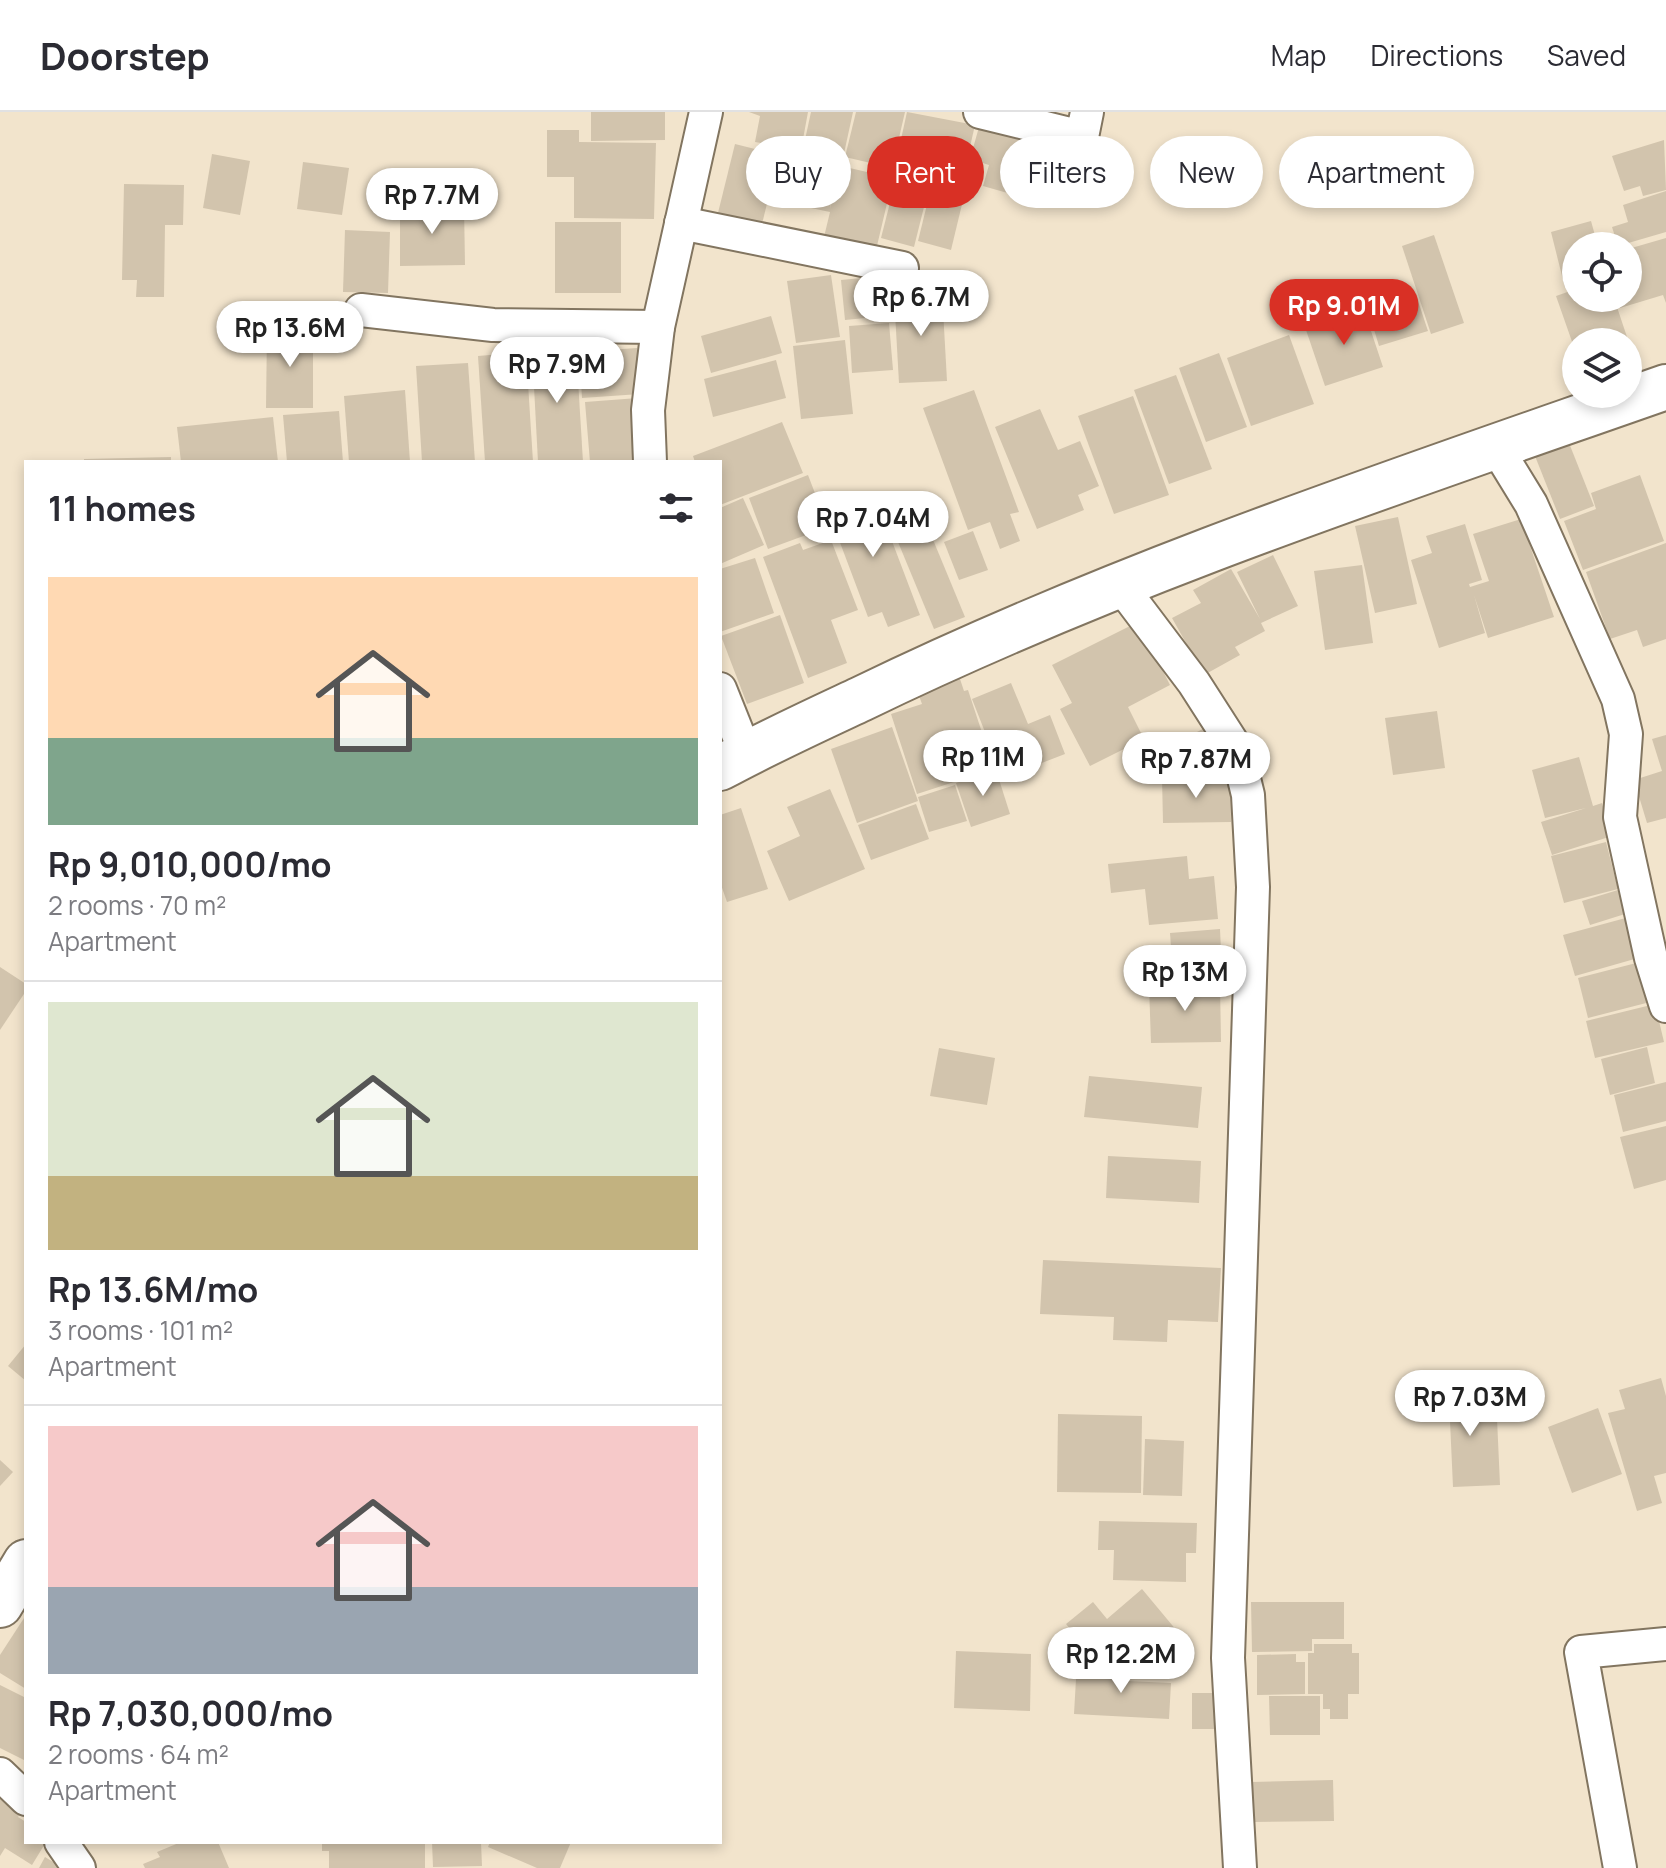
<!DOCTYPE html>
<meta charset="utf-8">
<style>
:root{--surface:#fff;--page:#f7f7f7;--text:#2b2b33;--muted:#7c7c81;--line:#e1e1e2;--accent:#d93025}
body{margin:0;font-family:Manrope,sans-serif;background:var(--page);color:var(--text);height:100vh;display:flex;flex-direction:column;font-size:30px;white-space:nowrap}
*{box-sizing:border-box;margin:0}
p{font-size:26px;color:var(--muted)}
.icon{flex:none;width:44px;height:44px;fill:none;stroke:currentColor;stroke-width:2;stroke-linecap:round;stroke-linejoin:round}
.map{position:relative;flex:1;overflow:hidden}
.sheet{position:absolute;left:24px;top:348px;width:698px;height:1384px;display:flex;flex-direction:column;background:var(--surface);border-radius:0px;box-shadow:0 4px 12px #0003}
.sheet>*{flex:none}
.hud{position:absolute;left:746px;top:24px;width:760px;height:72px;display:flex;gap:16px}
.buttons{position:absolute;left:1562px;top:120px;display:grid;gap:16px}
.buttons a{display:grid;place-items:center;width:80px;height:80px;border-radius:50%;background:var(--surface);box-shadow:0 4px 12px #0003;font-size:40px}
.price{position:absolute;translate:-50% -68px;padding:0 18px;border-radius:28px;background:#fff;color:#222;font-size:26px;line-height:52px;filter:drop-shadow(0 2px 4px #0008)}
.price::after{content:'';position:absolute;left:50%;top:48px;width:24px;height:18px;margin-left:-12px;background:inherit;clip-path:polygon(0 0,100% 0,50% 100%)}
.price.active{background:var(--accent);color:#fff}
ul{padding:0;list-style:none}
li{display:grid;align-content:center;gap:16px;height:424px;padding:0 24px}
li+li{border-top:2px solid var(--line)}
li span{display:grid;place-items:center;height:248px;border-radius:0px;color:#555}
li>.icon{margin-inline-start:auto}
span .icon{width:144px;height:144px;fill:#fffc;stroke-width:1}
li b{font-size:34px}
h2{display:flex;justify-content:space-between;align-items:center;height:96px;padding:0 24px;font-size:34px}
.tag{padding:0 28px;border-radius:36px;background:var(--surface);box-shadow:0 4px 12px #0003;font-size:28px;line-height:72px}
.tag.active{background:var(--accent);color:#fff}
header{display:flex;align-items:center;gap:48px;box-sizing:border-box;height:112px;padding:0 40px;background:var(--surface);border-bottom:2px solid var(--line)}
header strong{font-size:38px}
nav{display:flex;gap:44px;margin-inline-start:auto;font-size:28px}
.map>svg:first-child{display:block}
.building{fill:#d2c4ad}
.lines{fill:none;stroke-linecap:round;stroke-linejoin:round}
.street-casing{stroke:#827560;stroke-width:36}
.secondary-casing{stroke:#827560;stroke-width:48}
.street{stroke:#fff;stroke-width:32}
.secondary{stroke:#fff;stroke-width:44}
</style>
<header>
<strong>Doorstep</strong>
<nav><a>Map</a><a>Directions</a><a>Saved</a></nav>
</header>
<div class="map">
<svg width="1666" height="1756" viewBox="0 0 1666 1756">
<rect width="100%" height="100%" fill="#f2e4cc"/>
<g class="building">
<path d="M591 0H665V28L591 29Z"/>
<path d="M749 0H808L801 38 755 30 760 4Z"/>
<path d="M811 0H853L843 46 803 37Z"/>
<path d="M856 0H905L892 56 845 45Z"/>
<path d="M907 0 975 13 961 74 894 59Z"/>
<path d="M979 15 1026 28 1011 82 983 74 989 53 970 47Z"/>
<path d="M547 18H579V30L656 31 654 107 574 106V65H547Z"/>
<path d="M1030 23 1060 31 1048 74 1018 66Z"/>
<path d="M1664 28 1666 78 1643 84 1640 74 1624 79 1612 44Z"/>
<path d="M735 32 779 43 760 120 716 109Z"/>
<path d="M783 41 838 52 830 97 841 54 893 66 876 138 824 125 830 100 773 88Z"/>
<path d="M212 42 250 49 240 103 203 96Z"/>
<path d="M303 50 349 56 342 103 297 97Z"/>
<path d="M394 57H434L433 89 394 88Z"/>
<path d="M896 67 929 75 914 135 881 126Z"/>
<path d="M124 72 184 73 183 113H165L164 185H136L137 168H122Z"/>
<path d="M931 76 964 84 951 138 918 129Z"/>
<path d="M1666 79V120L1618 134 1612 115 1628 110 1623 93Z"/>
<path d="M464 93 465 153 400 154V94Z"/>
<path d="M1591 109 1598 134H1576V173L1565 176 1551 120Z"/>
<rect x="555" y="110" width="66" height="71"/>
<path d="M345 118 390 120 388 181 343 180Z"/>
<path d="M1434 123 1464 211 1431 222 1402 134Z"/>
<path d="M1666 126V191L1663 183 1620 196 1617 186H1628V137Z"/>
<path d="M831 163 840 225 796 231 787 169Z"/>
<path d="M882 164 886 204 845 208 841 168Z"/>
<path d="M1576 177V186H1614L1627 225 1617 230H1576V241L1556 184Z"/>
<path d="M942 180 947 269 899 271 894 183Z"/>
<path d="M1417 186 1428 219 1379 234 1369 201Z"/>
<path d="M1363 195 1383 255 1325 274 1305 215Z"/>
<path d="M771 204 782 241 711 261 701 224Z"/>
<path d="M889 211 893 258 852 261 849 214Z"/>
<path d="M267 218H313V296H266Z"/>
<path d="M1289 223 1314 292 1251 314 1227 246Z"/>
<path d="M845 228 853 302 801 307 793 234Z"/>
<path d="M576 235 583 350H538L532 237Z"/>
<path d="M637 236 640 282 582 286 579 240Z"/>
<path d="M526 240 533 350H485L478 244Z"/>
<path d="M1219 241 1247 315 1206 330 1179 256Z"/>
<path d="M776 248 786 286 713 305 704 267Z"/>
<path d="M468 251 475 350H422L416 254Z"/>
<path d="M1176 263 1212 357 1169 372 1134 278Z"/>
<path d="M405 278 410 350H349L344 284Z"/>
<path d="M974 278 1019 400 1010 402 1020 429 1000 437 990 410 968 418 923 296Z"/>
<path d="M1133 284 1169 383 1114 402 1078 304Z"/>
<path d="M638 286 643 350H590L585 290Z"/>
<path d="M1040 297 1058 338 1080 329 1099 374 1078 383 1084 398 1037 417 995 315Z"/>
<path d="M339 299 343 350H287L283 303Z"/>
<path d="M273 305 278 350H181L177 315Z"/>
<path d="M782 310 803 361 720 393V350H695L693 344Z"/>
<path d="M1569 331 1594 394 1560 407 1535 344Z"/>
<path d="M171 345V350H84V347Z"/>
<path d="M808 363 828 415 768 437 749 386Z"/>
<path d="M1640 363 1664 429 1583 458 1564 409 1596 397 1591 381Z"/>
<path d="M873 379 920 503 888 515 882 500 868 505 827 396Z"/>
<path d="M743 386 764 433 720 452V396Z"/>
<path d="M1398 405 1417 492 1375 501 1355 414Z"/>
<path d="M1521 407 1554 505 1488 526 1474 483 1485 521 1439 536 1411 448 1432 441 1426 424 1465 412 1482 468 1469 472 1470 475 1489 469 1473 422Z"/>
<path d="M929 418 965 505 934 517 898 430Z"/>
<path d="M973 419 988 458 959 468 944 430Z"/>
<path d="M831 428 858 498 831 508 847 551 808 566 763 445 800 431 803 438Z"/>
<path d="M1666 431V527L1643 535 1637 518 1610 527 1586 460Z"/>
<path d="M1273 443 1298 494 1261 511 1265 519 1235 535 1240 543 1204 563 1172 506 1201 491 1193 478 1231 457 1260 507 1237 460Z"/>
<path d="M755 446 774 501 720 520V457Z"/>
<path d="M1362 453 1373 531 1325 538 1314 459Z"/>
<path d="M780 503 804 571 747 592 721 524Z"/>
<path d="M1138 510 1170 573 1128 595 1144 627 1090 654 1060 597 1072 591 1052 553Z"/>
<path d="M959 564 964 579 968 578 994 657 917 682 891 602 922 592 917 578Z"/>
<path d="M1011 571 1028 612 1050 603 1065 642 1003 666 972 587Z"/>
<path d="M1437 599 1445 656 1393 663 1385 606Z"/>
<path d="M1216 610 1228 633 1169 663 1157 641Z"/>
<path d="M892 615 918 689 857 711 831 637Z"/>
<path d="M1666 623V706L1647 711 1634 668 1662 659 1652 627Z"/>
<path d="M1579 645 1593 694 1602 691 1612 724 1552 743 1541 710 1586 696 1545 706 1532 658Z"/>
<path d="M996 658 1010 702 971 715 956 671Z"/>
<path d="M1162 665H1230L1231 710 1163 711Z"/>
<path d="M955 673 967 709 929 720 918 685Z"/>
<path d="M830 677 865 757 789 789 767 739 800 724 787 695Z"/>
<path d="M916 692 929 727 871 748 858 713Z"/>
<path d="M741 696 768 777 727 790 720 770V703Z"/>
<path d="M1606 730 1618 777 1564 791 1551 744Z"/>
<path d="M1187 744 1189 767 1214 764 1218 807 1149 813 1145 777 1111 781 1108 752Z"/>
<path d="M1618 778 1625 802 1590 813 1582 789Z"/>
<path d="M1633 804 1645 844 1575 864 1563 823Z"/>
<path d="M1220 817 1222 860 1173 863 1170 821Z"/>
<path d="M1644 849 1654 889 1588 906 1578 866Z"/>
<path d="M0 855 26 872V879L0 918Z"/>
<path d="M1220 872 1221 930 1151 931 1149 873Z"/>
<path d="M1655 892 1664 930 1595 946 1586 909Z"/>
<path d="M1647 935 1655 971 1610 983 1601 947Z"/>
<path d="M939 936 995 946 987 993 930 984Z"/>
<path d="M1089 964 1202 975 1198 1016 1084 1005Z"/>
<path d="M1666 970V1009L1623 1020 1614 983Z"/>
<path d="M1666 1014V1068L1634 1077 1620 1025Z"/>
<path d="M1108 1044 1201 1049 1199 1091 1106 1086Z"/>
<path d="M1043 1148 1221 1156 1218 1210 1168 1208 1167 1230 1113 1228 1114 1205 1040 1202Z"/>
<path d="M26 1232V1269L8 1254Z"/>
<path d="M1661 1266 1666 1284V1361L1654 1364 1662 1391 1637 1399 1608 1301 1625 1297 1619 1278Z"/>
<path d="M1496 1284 1500 1373 1453 1375 1450 1309 1428 1310 1427 1286Z"/>
<path d="M1598 1296 1622 1362 1572 1381 1548 1315Z"/>
<path d="M1058 1302 1142 1304 1141 1381 1057 1380Z"/>
<path d="M1145 1327 1184 1329 1182 1384 1143 1383Z"/>
<path d="M0 1348 13 1360 0 1374Z"/>
<path d="M1099 1409 1197 1411 1196 1441H1186V1470L1113 1468 1114 1438H1098Z"/>
<path d="M1142 1477 1182 1525 1140 1561 1108 1523 1089 1539 1066 1512 1093 1490 1107 1507Z"/>
<path d="M1251 1490H1344V1527H1312V1539L1252 1540Z"/>
<path d="M26 1503V1577L0 1561V1543Z"/>
<path d="M1314 1532H1352V1541H1359V1582H1348V1607H1330V1597H1323V1582H1308V1541H1314Z"/>
<path d="M956 1539 1031 1542 1030 1599 954 1596Z"/>
<path d="M1296 1542V1550H1305V1582L1257 1583V1543Z"/>
<path d="M1093 1552 1128 1553 1127 1569 1171 1571 1169 1607 1074 1602 1076 1567H1092Z"/>
<path d="M0 1573 26 1586V1649L0 1636Z"/>
<rect x="1192" y="1581" width="22" height="36"/>
<path d="M1269 1584H1320V1623H1270Z"/>
<path d="M1333 1668 1334 1709 1253 1710 1252 1670Z"/>
<path d="M0 1674 26 1691 18 1705 26 1710V1730H46L32 1753 5 1736 0 1744Z"/>
<path d="M181 1730H218L229 1756H145L143 1752 160 1745 157 1740Z"/>
<path d="M322 1730H425V1756H329V1739H322Z"/>
<path d="M432 1730H481L482 1754 433 1755Z"/>
<path d="M490 1730H571L560 1756H537L488 1735Z"/>
<path d="M45 1745 63 1756H39Z"/>
</g>
<g class="lines">
<g class="street-casing">
<g id="street">
<path d="M980 0 1082 25 1087 0"/>
<path d="M681 111 902 156"/>
<path d="M361 198 493 213 658 215"/>
<path d="M1496 335 1531 392 1618 587 1626 622 1620 705 1651 846 1666 894"/>
<path d="M650 350 648 298 658 215 706 0"/>
<path d="M1120 473 1194 571 1237 638 1248 683 1253 775 1228 1546 1240 1756"/>
<path d="M720 577 746 642"/>
<path d="M0 1662 26 1687"/>
<path d="M61 1730 79 1756"/>
<path d="M1620 1756 1581 1540 1666 1532"/>
</g>
</g>
<g class="secondary-casing">
<g id="secondary">
<path d="M720 656C766 631 814 609 861 587 1120 461 1395 370 1666 275"/>
<path d="M0 1493 26 1450"/>
</g>
</g>
<use href="#street" class="street"/>
<use href="#secondary" class="secondary"/>
</g>
</svg>
<div class="buttons">
<a><svg class="icon" aria-label="locate" viewBox="0 0 24 24"><circle cx="12" cy="12" r="6"/><path d="M12 2v4M12 18v4M2 12h4M18 12h4"/></svg></a>
<a><svg class="icon" aria-label="layers" viewBox="0 0 24 24"><path d="M12 4l9 5-9 5-9-5zM3 14l9 5 9-5"/></svg></a>
</div>
<b class="price" style="left:432px;top:124px">Rp 7.7M</b>
<b class="price" style="left:921px;top:226px">Rp 6.7M</b>
<b class="price active" style="left:1344px;top:235px">Rp 9.01M</b>
<b class="price" style="left:290px;top:257px">Rp 13.6M</b>
<b class="price" style="left:557px;top:293px">Rp 7.9M</b>
<b class="price" style="left:873px;top:447px">Rp 7.04M</b>
<b class="price" style="left:983px;top:686px">Rp 11M</b>
<b class="price" style="left:1196px;top:688px">Rp 7.87M</b>
<b class="price" style="left:1185px;top:901px">Rp 13M</b>
<b class="price" style="left:1470px;top:1326px">Rp 7.03M</b>
<b class="price" style="left:1121px;top:1583px">Rp 12.2M</b>
<div class="hud">
<a class="tag">Buy</a>
<a class="tag active">Rent</a>
<a class="tag">Filters</a>
<a class="tag">New</a>
<a class="tag">Apartment</a>
</div>
<section class="sheet">
<h2>11 homes<svg class="icon" aria-label="filters" viewBox="0 0 24 24"><path d="M4 7h16M4 17h16"/><circle cx="9" cy="7" r="2"/><circle cx="15" cy="17" r="2"/></svg></h2>
<ul>
<li><span style="background:linear-gradient(#ffd9b3 65%,#7fa58c 0)"><svg class="icon" aria-label="home" viewBox="0 0 24 24"><path d="M3 11l9-7 9 7M6 9v11h12V9"/></svg></span><div><b>Rp 9,010,000/mo</b><p>2 rooms · 70 m²</p><p>Apartment</p></div></li>
<li><span style="background:linear-gradient(#dfe7d0 70%,#c2b280 0)"><svg class="icon" aria-label="home" viewBox="0 0 24 24"><path d="M3 11l9-7 9 7M6 9v11h12V9"/></svg></span><div><b>Rp 13.6M/mo</b><p>3 rooms · 101 m²</p><p>Apartment</p></div></li>
<li><span style="background:linear-gradient(#f6c9c9 65%,#9aa5b1 0)"><svg class="icon" aria-label="home" viewBox="0 0 24 24"><path d="M3 11l9-7 9 7M6 9v11h12V9"/></svg></span><div><b>Rp 7,030,000/mo</b><p>2 rooms · 64 m²</p><p>Apartment</p></div></li>
</ul>
</section>
</div>
